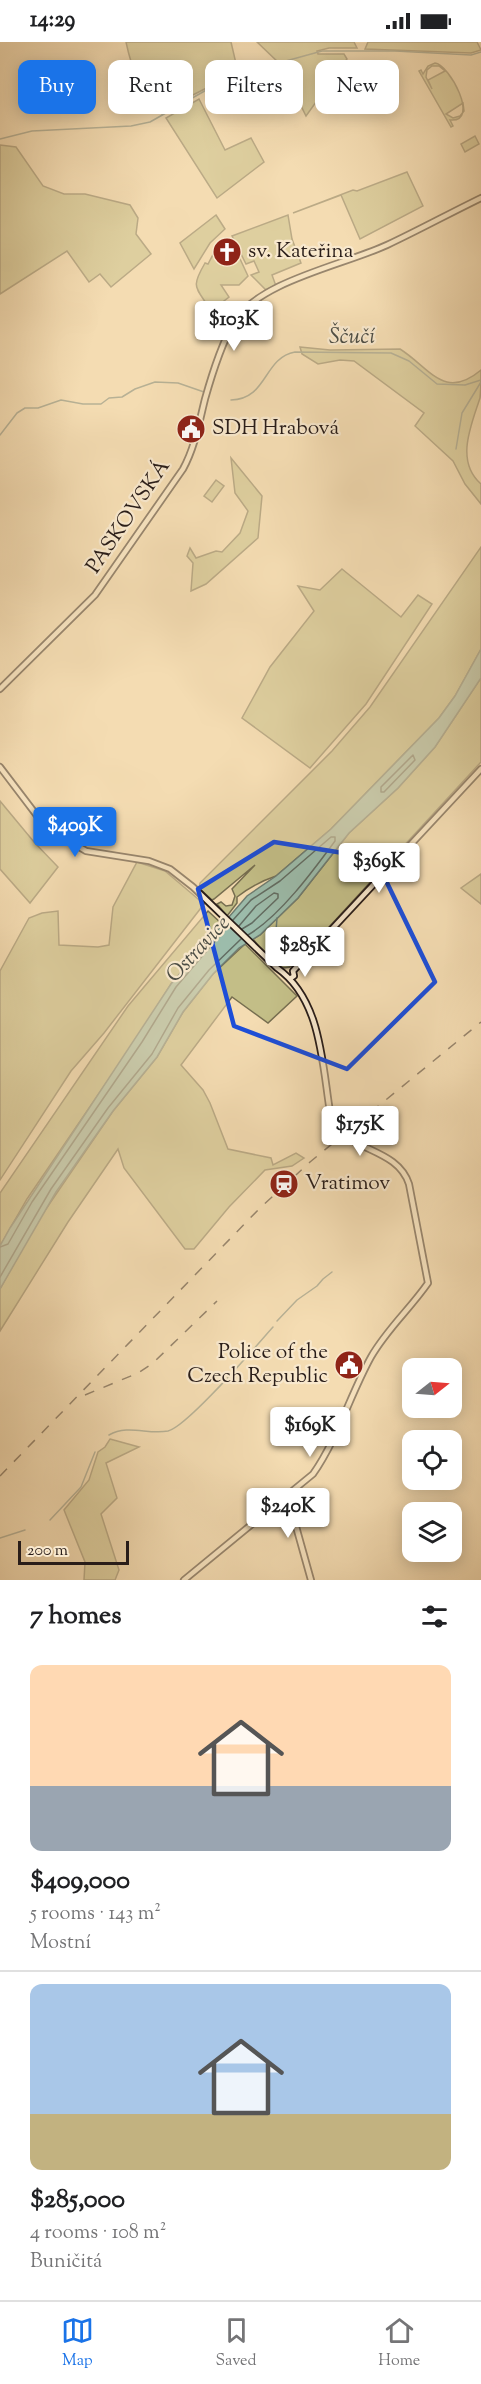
<!DOCTYPE html>
<meta charset="utf-8">
<style>
:root{--surface:#fff;--page:#f6f6f6;--text:#202124;--muted:#757577;--line:#e0e0e0;--accent:#1a73e8}
body{margin:0;font-family:"Sorts Mill Goudy",serif;background:var(--page);color:var(--text);height:100vh;display:flex;flex-direction:column;font-size:22px;white-space:nowrap}
*{box-sizing:border-box;margin:0}
p{font-size:20px;color:var(--muted)}
.icon{flex:none;width:33px;height:33px;fill:none;stroke:currentColor;stroke-width:2;stroke-linecap:round;stroke-linejoin:round}
.map{position:relative;height:1538px;overflow:hidden}
.sheet{display:flex;flex-direction:column;background:var(--surface);flex:1}
.sheet>*{flex:none}
.guide{position:absolute;left:18px;top:18px;width:446px;height:54px;display:flex;gap:12px}
.needle{width:39px;rotate:73deg}
.fabs{position:absolute;left:402px;top:1316px;display:grid;gap:12px}
.fabs a{display:grid;place-items:center;width:60px;height:60px;border-radius:12px;background:var(--surface);box-shadow:0 3px 15px #0003;font-size:30px}
.scale{position:absolute;left:18px;bottom:15px;width:111px;box-sizing:border-box;padding-left:6px;border:3px solid #291d19;border-top:0;font-size:16px;line-height:21px;white-space:nowrap;color:#291d19;-webkit-text-stroke:4px #f8e8cd;paint-order:stroke}
.price{position:absolute;translate:-50% -51px;padding:0 14px;border-radius:6px;background:#fff;color:#222;font-size:20px;line-height:39px;filter:drop-shadow(0 2px 3px #0008)}
.price::after{content:'';position:absolute;left:50%;top:36px;width:18px;height:14px;margin-left:-9px;background:inherit;clip-path:polygon(0 0,100% 0,50% 100%)}
.price.active{background:var(--accent);color:#fff}
ul{padding:0;list-style:none}
li{display:grid;align-content:center;gap:12px;height:318px;padding:0 30px}
li+li{border-top:2px solid var(--line)}
li span{display:grid;place-items:center;height:186px;border-radius:12px;color:#555}
li>.icon{margin-inline-start:auto}
span .icon{width:108px;height:108px;fill:#fffc;stroke-width:1}
li b{font-size:26px}
h2{display:flex;justify-content:space-between;align-items:center;height:72px;padding:0 30px;font-size:26px}
.chip{padding:0 21px;border-radius:12px;background:var(--surface);box-shadow:0 3px 15px #0003;font-size:21px;line-height:54px}
.chip.active{background:var(--accent);color:#fff}
.status{display:flex;justify-content:space-between;align-items:center;height:42px;padding:0 30px;background:var(--surface);direction:ltr}
.status svg{height:16px;fill:currentColor}
.tabs{display:flex;justify-content:space-around;align-items:center;height:84px;border-top:2px solid var(--line);background:var(--surface);font-size:16px;color:var(--muted)}
.tabs a{display:grid;justify-items:center;gap:3px}
.tabs .active{color:var(--accent)}
.map>svg:first-child{display:block}
.green{fill:#c3be87;stroke:#766e50;stroke-width:1.5;fill-rule:evenodd}
.water{fill:#9cbcab;stroke:#6e7c71;stroke-width:1.5}
.lines{fill:none;stroke-linecap:round;stroke-linejoin:round}
.shore{stroke:#626c62;stroke-width:1.5}
.stream{stroke:#6e7c71;stroke-width:1.5}
.secondary-casing{stroke:#291d19;stroke-width:8}
.secondary{stroke:#f8e8cd;stroke-width:4.5}
.rail{stroke:#291d19;stroke-width:1.5;stroke-dasharray:10 10;stroke-linecap:butt}
.marked{fill:none;stroke:#1d4ed8;stroke-width:4.5;stroke-linejoin:round}
.labels{text-anchor:middle;dominant-baseline:central;stroke-width:4.5;stroke-linejoin:round;paint-order:stroke}
.poi-label{font-size:21px;fill:#291d19;stroke:#f8e8cd;text-anchor:start}
.street-label{font-size:21px;fill:#291d19;stroke:#f8e8cd}
.water-label{font-size:22px;font-style:italic;fill:#4c4d45;stroke:#f8e8cd}
</style>
<div class="status"><b>14:29</b><svg viewBox="0 0 49 12"><path d="M0 12V9h3v3zM5 12V6h3v6zM10 12V3h3v9zM15 12V0h3v12zM26 1h20v11H26zM47 4h2v5h-2z"/></svg></div>
<div class="map">
<svg width="481" height="1538" viewBox="0 0 481 1538">
<rect width="100%" height="100%" fill="#f4dcb2"/>
<filter id="stains"><feTurbulence type="fractalNoise" baseFrequency=".00333" numOctaves="4"/><feColorMatrix values="0 0 0 0 .2 0 0 0 0 .09 0 0 0 0 .02 0 0 0 .5 -.17"/></filter>
<radialGradient id="worn" r=".72"><stop offset=".6" stop-color="#630" stop-opacity="0"/><stop offset="1" stop-color="#630" stop-opacity=".3"/></radialGradient>
<g class="green">
<path d="M126 0H231L238 30 187 56 162 72C142 56 131 24 126 0Z"/>
<path d="M257 0H354L357 6H329L317 9 318 12H344L347 17 306 74 281 23Z"/>
<path d="M368 0H477L481 8 471 11 365 7Z"/>
<path d="M435 21C449 22 481 81 450 78L453 84 451 85 419 29 421 28 423 32 428 24ZM432 24H439L445 29 428 38 432 47 426 35 427 28ZM463 61 464 69 460 74 453 76 446 72Z"/>
<path d="M199 57 225 108 251 96 264 120 217 156 166 76Z"/>
<path d="M475 94 479 102 465 110 461 102Z"/>
<path d="M0 103 16 105 43 144 64 152H85L130 163 138 176 136 192 151 212 111 245 100 232 89 240 67 209 0 252Z"/>
<path d="M407 130 423 164 360 197 341 153 293 171 353 148 357 149Z"/>
<path d="M216 173 225 187 210 201 194 227 180 201Z"/>
<path d="M288 173 292 197 301 221 272 233 276 244 266 248 251 233 259 230 254 219 246 222 232 194Z"/>
<path d="M228 197 234 204 248 234 239 243H221L229 255 211 269C196 244 190 247 205 221L208 222 217 205Z"/>
<path d="M300 305 330 308 400 307C430 326 444 359 481 328 481 336 481 348 480 356 471 384 455 419 481 442V462L465 442 453 419 415 384 424 371 354 319 340 318 318 322 302 312Z"/>
<path d="M231 416 262 454 258 496 206 542 191 549 193 521 187 514 190 506 196 516 216 509 222 510 240 491 248 469 235 451Z"/>
<path d="M216 438 224 444 212 460 204 454Z"/>
<path d="M481 505V607L455 654 439 676 331 787 276 834C261 839 250 845 237 855V861L227 874 217 862 221 860 226 864 232 863 235 854 232 847 255 823 214 857 212 858 199 846 200 841 332 709 370 665Z"/>
<path d="M342 527 401 575 418 553 432 562 366 662 310 726 242 676 270 625 314 569 298 544 320 548Z"/>
<path d="M481 636V720L294 923C286 928 280 926 273 920L274 916 281 921 288 912 279 902 264 911 253 897 260 893 298 856 349 791 398 746 435 705Z"/>
<path d="M0 759 34 800 58 825 30 861 0 827Z"/>
<path d="M137 820 165 829 204 862 104 991 71 1029 0 1138V929L29 876 42 871 58 869 59 903 98 905 109 903 113 865Z"/>
<path d="M481 832V862L461 846Z"/>
<path d="M208 869 222 882 171 942 137 996 27 1157 0 1204V1151L128 964Z"/>
<path d="M245 902 297 954 268 981 232 955 181 1023 203 1048 210 1061 228 1107 271 1116 273 1123 296 1111 304 1116 292 1124 265 1128 229 1165 194 1207H185L124 1126 118 1107 68 1180 0 1289V1247L37 1180 113 1069 157 1015 183 970 213 932Z"/>
<path d="M110 1397 139 1405 106 1421 117 1456 101 1472 119 1528 115 1538H84L85 1520 64 1468 89 1438 98 1410 105 1405Z"/>
</g>
<path class="water" d="M481 607V636L435 705 398 746 349 791 298 856 260 893 239 906 213 932 183 970 157 1015 113 1069 56 1150 0 1247V1204L10 1186 171 942 247 854 276 834 331 787 439 676 455 654Z"/>
<g class="lines">
<g class="shore">
<path d="M413 713 415 718 384 750H381V745Z"/>
<path d="M233 878 251 858 280 839 331 795H335V799C313 829 280 874 248 893"/>
<path d="M239 884 256 864 274 851 278 852V856L252 881 242 887"/>
<path d="M0 1205 8 1202 32 1160 142 1000 176 945 228 884"/>
<path d="M0 1235 51 1147 108 1066 152 1012 178 966 209 928 241 897"/>
</g>
<g class="stream">
<path d="M0 97 32 89 131 84 150 80 231 34 322 9H395L471 13 481 10"/>
<path d="M231 358C268 357 263 316 295 310L391 311 409 319 437 342 465 343 481 338"/>
<path d="M0 393 17 371 25 366H38L61 358 83 362H101L109 356 122 355 135 347 155 340 178 341 204 350"/>
<path d="M456 407 462 371 481 340"/>
<path d="M272 893 276 889 277 876"/>
<path d="M277 1279 297 1258 317 1244 323 1237 332 1230"/>
<path d="M109 1393C128 1382 148 1393 168 1389 188 1384 256 1304 273 1285"/>
<path d="M50 1478 81 1445 95 1410"/>
<path d="M0 1496 25 1488"/>
</g>
<g class="secondary-casing">
<g id="secondary">
<path d="M0 647 95 553 183 427C195 405 199 381 205 357 212 332 221 303 234 280 259 239 344 223 387 203 419 188 450 171 481 156"/>
<path d="M0 725 38 775 56 791 86 809 149 819 170 827 193 845 277 926C321 957 322 1020 330 1070 339 1111 396 1102 409 1142L428 1241C410 1267 387 1287 371 1315 350 1353 338 1396 313 1432L184 1538"/>
<path d="M291 936 294 934 293 929 481 727"/>
<path d="M290 1453V1463L311 1538"/>
</g>
</g>
<use href="#secondary" class="secondary"/>
<g class="rail">
<path d="M85 1353 138 1331 153 1321 217 1259"/>
<path d="M0 1434 259 1167 310 1120 481 980"/>
</g>
</g>
<path d="M0 0H481V1538H0ZM274 800 375 816 435 940 347 1027 234 984 198 847Z" fill="#f4dcb2" fill-opacity=".55" fill-rule="evenodd"/>
<path class="marked" d="M274 800 375 816 435 940 347 1027 234 984 198 847Z"/>
<defs>
<g id="church-disc" transform="scale(1.5)"><circle r="9.5" fill="#8f2418" stroke="#f8e8cd"/><path d="M-1.2-6h2.4v3.5h3.3v2.4h-3.3V6h-2.4V-.1h-3.3v-2.4h3.3Z" fill="#fff"/></g>
<g id="civic-disc" transform="scale(1.5)"><circle r="9.5" fill="#8f2418" stroke="#f8e8cd"/><path d="M-.6-6.5H3V-4.5H.6V-3L4-1V1h2V6H-6V1h2V-1L-.6-3ZM-1.2 2.5V6h2.4V2.5Z" fill="#fff"/></g>
<g id="station-disc" transform="scale(1.5)"><circle r="9.5" fill="#8f2418" stroke="#f8e8cd"/><path d="M-3-6H3Q5-6 5-4V2Q5 4 3 4L4.5 6H3L1.5 4h-3L-3 6H-4.5L-3 4Q-5 4-5 2V-4Q-5-6-3-6ZM-3.5-4v3h7v-3ZM-3.5 1v1.5H-2V1ZM2 1v1.5H3.5V1Z" fill="#fff"/></g>
</defs>
<g fill-rule="evenodd">
<use href="#church-disc" x="227" y="210"/>
<use href="#civic-disc" x="191" y="387"/>
<use href="#station-disc" x="284" y="1142"/>
<use href="#civic-disc" x="349" y="1323"/>
</g>
<g class="labels">
<g class="poi-label">
<text x="248" y="210">sv. Kateřina</text>
<text x="212" y="387">SDH Hrabová</text>
<text x="305" y="1142">Vratimov</text>
<text x="328" y="1311" text-anchor="end">Police of the<tspan x="328" dy="24">Czech Republic</tspan></text>
</g>
<g class="street-label">
<text transform="translate(129 475) rotate(-56)">PASKOVSKÁ</text>
</g>
<g class="water-label">
<text x="352" y="296">Ščučí</text>
<text transform="translate(199 908) rotate(-47)">Ostravice</text>
</g>
</g>
<rect width="100%" height="100%" filter="url(#stains)"/>
<rect width="100%" height="100%" fill="url(#worn)"/>
</svg>
<div class="fabs">
<a><svg class="needle" viewBox="-14 -14 28 28"><path d="M0-13l5 13h-10z" fill="#e53935"/><path d="M0 13l5-13h-10z" fill="#757577"/></svg></a>
<a><svg class="icon" aria-label="locate" viewBox="0 0 24 24"><circle cx="12" cy="12" r="6"/><path d="M12 2v4M12 18v4M2 12h4M18 12h4"/></svg></a>
<a><svg class="icon" aria-label="layers" viewBox="0 0 24 24"><path d="M12 4l9 5-9 5-9-5zM3 14l9 5 9-5"/></svg></a>
</div>
<div class="scale">200 m</div>
<b class="price" style="left:234px;top:310px">$103K</b>
<b class="price active" style="left:75px;top:816px">$409K</b>
<b class="price" style="left:379px;top:852px">$369K</b>
<b class="price" style="left:305px;top:936px">$285K</b>
<b class="price" style="left:360px;top:1115px">$175K</b>
<b class="price" style="left:310px;top:1416px">$169K</b>
<b class="price" style="left:288px;top:1497px">$240K</b>
<div class="guide">
<a class="chip active">Buy</a>
<a class="chip">Rent</a>
<a class="chip">Filters</a>
<a class="chip">New</a>
</div>
</div>
<section class="sheet">
<h2>7 homes<svg class="icon" aria-label="filters" viewBox="0 0 24 24"><path d="M4 7h16M4 17h16"/><circle cx="9" cy="7" r="2"/><circle cx="15" cy="17" r="2"/></svg></h2>
<ul>
<li><span style="background:linear-gradient(#ffd9b3 65%,#9aa5b1 0)"><svg class="icon" aria-label="home" viewBox="0 0 24 24"><path d="M3 11l9-7 9 7M6 9v11h12V9"/></svg></span><div><b>$409,000</b><p>5 rooms · 143 m²</p><p>Mostní</p></div></li>
<li><span style="background:linear-gradient(#a9c7e8 70%,#c2b280 0)"><svg class="icon" aria-label="home" viewBox="0 0 24 24"><path d="M3 11l9-7 9 7M6 9v11h12V9"/></svg></span><div><b>$285,000</b><p>4 rooms · 108 m²</p><p>Buničitá</p></div></li>
</ul>
</section>
<nav class="tabs">
<a class="active"><svg class="icon" aria-label="map" viewBox="0 0 24 24"><path d="M3 6l6-2 6 2 6-2v14l-6 2-6-2-6 2zM9 4v14M15 6v14"/></svg>Map</a>
<a><svg class="icon" aria-label="saved" viewBox="0 0 24 24"><path d="M7 4h10v16l-5-4-5 4z"/></svg>Saved</a>
<a><svg class="icon" aria-label="home" viewBox="0 0 24 24"><path d="M3 11l9-7 9 7M6 9v11h12V9"/></svg>Home</a>
</nav>
